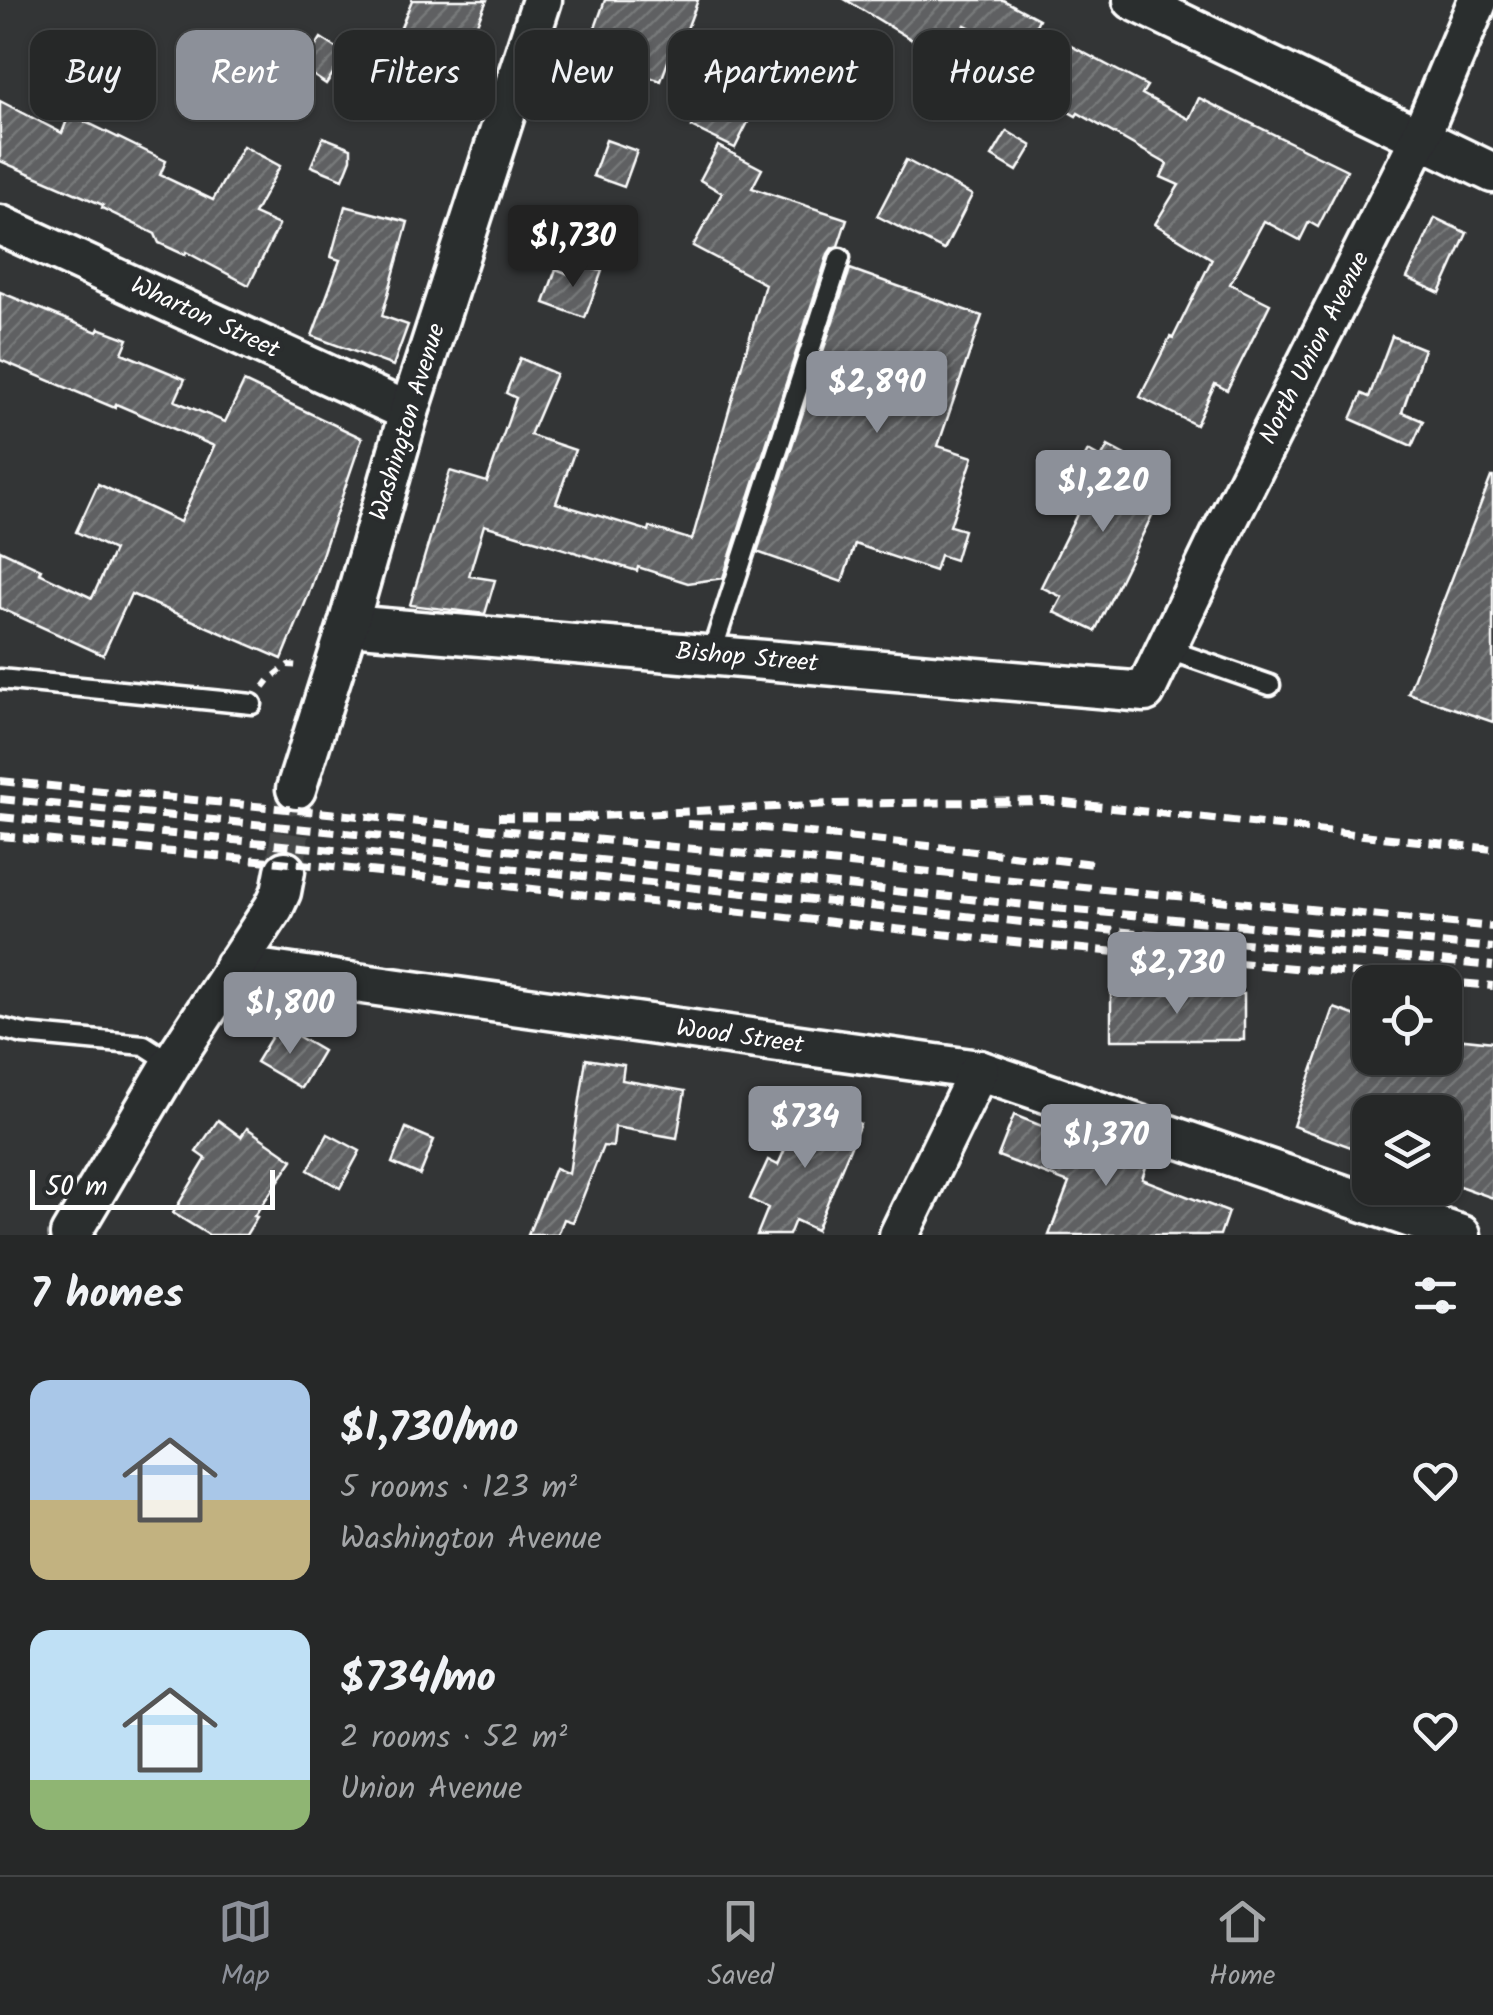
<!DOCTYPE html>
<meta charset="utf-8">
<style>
:root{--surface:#262828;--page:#323434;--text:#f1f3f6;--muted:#a4a6a8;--line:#424445;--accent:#8c9099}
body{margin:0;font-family:Kalam,sans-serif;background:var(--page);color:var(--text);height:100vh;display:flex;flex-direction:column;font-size:38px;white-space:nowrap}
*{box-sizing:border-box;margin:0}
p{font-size:32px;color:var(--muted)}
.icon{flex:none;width:55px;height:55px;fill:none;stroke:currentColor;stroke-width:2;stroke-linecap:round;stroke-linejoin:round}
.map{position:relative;height:1235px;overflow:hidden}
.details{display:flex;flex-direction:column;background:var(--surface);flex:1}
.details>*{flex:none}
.top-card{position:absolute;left:30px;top:30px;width:1435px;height:90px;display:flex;gap:20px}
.controls{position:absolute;left:1352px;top:965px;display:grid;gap:20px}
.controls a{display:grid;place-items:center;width:110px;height:110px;border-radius:20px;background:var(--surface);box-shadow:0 2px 8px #0004,0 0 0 2px var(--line);font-size:50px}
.scale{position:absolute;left:30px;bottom:25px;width:245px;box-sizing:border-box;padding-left:10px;border:5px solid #fff;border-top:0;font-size:28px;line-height:35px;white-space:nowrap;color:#fff;-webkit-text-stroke:8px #2a2d2e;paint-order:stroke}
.price{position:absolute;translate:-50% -85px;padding:0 22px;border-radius:10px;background:var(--accent);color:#fff;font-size:32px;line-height:65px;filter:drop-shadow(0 2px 5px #0008)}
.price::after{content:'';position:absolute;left:50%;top:60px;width:30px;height:22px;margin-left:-15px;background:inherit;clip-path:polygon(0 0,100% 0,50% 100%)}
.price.selected{background:#222;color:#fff}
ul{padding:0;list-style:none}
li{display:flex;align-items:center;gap:30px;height:250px;padding:0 30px}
li span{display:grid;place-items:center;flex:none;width:280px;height:200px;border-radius:20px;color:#555}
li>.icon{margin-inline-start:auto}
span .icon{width:120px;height:120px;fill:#fffc;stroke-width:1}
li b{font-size:42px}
h2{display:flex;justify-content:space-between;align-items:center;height:120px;padding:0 30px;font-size:42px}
.chip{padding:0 35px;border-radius:20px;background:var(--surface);box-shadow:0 2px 8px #0004,0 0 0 2px var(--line);font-size:35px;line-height:90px}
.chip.selected{background:var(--accent);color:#fff}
.menu{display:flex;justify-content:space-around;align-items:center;height:140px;border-top:2px solid var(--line);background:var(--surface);font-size:28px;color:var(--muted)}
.menu a{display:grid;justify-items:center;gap:5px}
.menu .selected{color:var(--accent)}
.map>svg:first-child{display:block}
.building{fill:url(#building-hatch);stroke:#fff;stroke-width:2.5}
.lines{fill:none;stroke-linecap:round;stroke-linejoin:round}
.street-tunnel{stroke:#47494a;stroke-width:38;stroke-dasharray:38 19;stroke-linecap:butt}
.lane-casing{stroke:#fff;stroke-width:25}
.street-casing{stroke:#fff;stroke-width:45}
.path{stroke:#fff;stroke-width:6;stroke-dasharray:8 8;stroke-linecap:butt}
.lane{stroke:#2a2d2e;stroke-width:18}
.street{stroke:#2a2d2e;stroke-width:38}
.rail{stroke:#fff;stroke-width:8;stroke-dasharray:15 8;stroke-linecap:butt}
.labels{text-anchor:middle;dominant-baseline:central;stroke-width:8;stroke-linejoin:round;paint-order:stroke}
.street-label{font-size:25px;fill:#fff;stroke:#2a2d2e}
</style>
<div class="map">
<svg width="1493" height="1235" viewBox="0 0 1493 1235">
<defs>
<pattern id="building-hatch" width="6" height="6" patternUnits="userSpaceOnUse" patternTransform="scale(2.5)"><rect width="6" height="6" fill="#5f6162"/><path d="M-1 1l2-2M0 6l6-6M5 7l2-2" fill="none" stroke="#77797a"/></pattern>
</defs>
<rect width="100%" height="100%" fill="#333536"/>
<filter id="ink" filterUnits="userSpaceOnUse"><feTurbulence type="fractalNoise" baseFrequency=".01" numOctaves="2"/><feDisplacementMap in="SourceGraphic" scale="20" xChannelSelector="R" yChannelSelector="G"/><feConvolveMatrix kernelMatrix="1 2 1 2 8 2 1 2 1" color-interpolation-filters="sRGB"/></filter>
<g filter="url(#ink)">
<g class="building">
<path d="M412 0H487L467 47 469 48 455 84 389 57Z"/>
<path d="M605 0H698L685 34 679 31 661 81 637 73 641 63 589 45Z"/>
<path d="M846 0H1003L1039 19 1035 27 1147 86 1142 94 1189 119 1199 98 1347 170 1318 227 1309 222 1300 240 1264 221 1230 284 1270 304 1227 390 1215 384 1196 425 1140 397 1170 337 1173 338 1212 259 1155 224 1179 185 1161 177 1167 164 1078 113 1076 116 1044 98 1057 72 965 25 947 61Z"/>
<path d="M321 38 346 54 326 84 302 68Z"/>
<path d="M854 61 884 76 862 118 833 102Z"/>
<path d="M713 83 741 97 735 111 750 118 735 148 692 127Z"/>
<path d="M0 101 62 133 69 115 92 125 166 161 160 175 213 200 243 146 280 166 254 214 279 225 249 285 186 252 185 255 159 243 155 234 102 208 103 205 0 161Z"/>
<path d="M1007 131 1032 146 1017 171 992 156Z"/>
<path d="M323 137 351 148V159L343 179 311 166Z"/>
<path d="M606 140 637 151 624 187 593 176Z"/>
<path d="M718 146 762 169 752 188 847 219 838 246 832 248 828 254 723 578 688 583 638 567 637 571 484 525 469 576 495 580 485 614 410 605 450 471 487 482 516 398 506 393 520 358 556 374 530 435 575 450 556 503 649 531 650 527 692 540 765 284 693 246 722 193 700 180Z"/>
<path d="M906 160 972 195 944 250 877 216Z"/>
<path d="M345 206 408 222 382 316 408 325 393 366 312 336 340 260 331 257Z"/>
<path d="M1435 218 1467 233 1440 293 1407 278Z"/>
<path d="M572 264 602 271 585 318 544 303 556 269 569 274Z"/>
<path d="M850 269 982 316 938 446 973 457 950 526 964 530 955 560 940 555 935 571 855 544 842 582 757 552Z"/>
<path d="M0 292 97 332 99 328 128 339 122 353 185 379 175 401 225 422 244 382 362 438 308 596 282 659 131 594 103 655 0 608V550L41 569 39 573 92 598 114 550 76 532 98 484 180 522 214 446 116 404 115 408 0 360Z"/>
<path d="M1392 336 1424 349 1402 412 1423 421 1412 446 1351 419 1362 394 1369 397Z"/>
<path d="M1108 446 1170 479 1095 631 1054 612 1062 597 1041 587 1093 482 1076 473 1088 451 1101 458Z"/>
<path d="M1491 477H1493V722L1408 693Z"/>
<path d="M1111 993 1244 994V1040H1111Z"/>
<path d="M1334 1008 1370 1021V1058H1445V1037L1493 1042V1198L1445 1181V1112H1370V1154L1293 1126Z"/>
<path d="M279 1025 323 1051 301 1088 256 1062Z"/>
<path d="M586 1059 624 1065 622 1080 685 1091 677 1138 615 1127 613 1147 603 1146 573 1222 564 1219 558 1235H528L555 1168 569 1174Z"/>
<path d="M806 1101 860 1124 816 1230 795 1220 789 1235H757L768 1208 750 1199 768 1160 778 1165Z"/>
<path d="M1014 1115 1146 1167 1142 1179 1228 1212 1220 1235H1049L1069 1183 998 1156Z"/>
<path d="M218 1120 241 1137 247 1128 293 1160 254 1216 257 1217 246 1235H209L173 1213 206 1159 196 1152Z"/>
<path d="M406 1128 434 1140 420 1175 392 1163Z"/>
<path d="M328 1134 360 1151 340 1188 308 1170Z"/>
</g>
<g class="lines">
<path class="street-tunnel" d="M285 871 296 789"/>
<g class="lane-casing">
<g id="lane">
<path d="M1166 649 1270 685"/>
<path d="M711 655 840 258"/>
<path d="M0 679 252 704"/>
<path d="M0 1028 24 1034 144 1045 172 1063"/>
</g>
</g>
<g class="street-casing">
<g id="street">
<path d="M1133 0 1493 173"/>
<path d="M0 225 409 412"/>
<path d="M348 625 1145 692 1220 536 1420 138 1478 0"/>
<path d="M296 789 348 625 409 412 542 0"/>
<path d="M234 966 979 1070 1461 1235"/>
<path d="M70 1235 172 1063 274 907 281 892 285 871"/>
<path d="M899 1235 979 1070"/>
</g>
</g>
<path class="path" d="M264 687 270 679 288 665 302 666"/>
<use href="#lane" class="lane"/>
<use href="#street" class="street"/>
<g class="rail">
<path d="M0 781 1493 927"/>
<path d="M0 799 336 832 1054 908 1493 948"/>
<path d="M0 817 334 850 1051 925 1493 966"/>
<path d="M498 817 593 818"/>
<path d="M581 817 831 804 1047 801 1493 849"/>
<path d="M687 824 763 828 1094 864"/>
<path d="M0 836 333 867 1050 946 1493 986"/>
</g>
</g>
</g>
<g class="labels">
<g class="street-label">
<text transform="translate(205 318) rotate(25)">Wharton Street</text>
<text transform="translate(1315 348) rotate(-63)">North Union Avenue</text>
<text transform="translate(408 422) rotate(-73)">Washington Avenue</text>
<text transform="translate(747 658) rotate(5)">Bishop Street</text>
<text transform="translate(740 1037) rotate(8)">Wood Street</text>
</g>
</g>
</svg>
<div class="controls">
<a><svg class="icon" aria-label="locate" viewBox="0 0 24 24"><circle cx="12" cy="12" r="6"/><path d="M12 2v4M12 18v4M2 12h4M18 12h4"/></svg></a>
<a><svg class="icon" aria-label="layers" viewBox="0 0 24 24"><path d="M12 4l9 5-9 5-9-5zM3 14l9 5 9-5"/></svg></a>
</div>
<div class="scale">50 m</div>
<b class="price selected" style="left:573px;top:290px">$1,730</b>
<b class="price" style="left:877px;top:436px">$2,890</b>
<b class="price" style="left:1103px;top:535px">$1,220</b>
<b class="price" style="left:1177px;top:1017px">$2,730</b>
<b class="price" style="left:290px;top:1057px">$1,800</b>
<b class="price" style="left:805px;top:1171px">$734</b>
<b class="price" style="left:1106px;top:1189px">$1,370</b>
<div class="top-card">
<a class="chip">Buy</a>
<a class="chip selected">Rent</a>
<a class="chip">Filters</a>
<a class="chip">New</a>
<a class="chip">Apartment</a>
<a class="chip">House</a>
</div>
</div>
<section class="details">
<h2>7 homes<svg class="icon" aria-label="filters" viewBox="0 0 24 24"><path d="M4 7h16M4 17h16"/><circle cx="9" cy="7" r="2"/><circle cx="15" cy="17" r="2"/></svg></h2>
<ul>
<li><span style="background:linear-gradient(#a9c7e8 60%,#c2b280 0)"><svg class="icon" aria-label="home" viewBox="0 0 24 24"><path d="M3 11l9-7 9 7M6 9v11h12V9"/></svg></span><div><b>$1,730/mo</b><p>5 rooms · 123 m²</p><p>Washington Avenue</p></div><svg class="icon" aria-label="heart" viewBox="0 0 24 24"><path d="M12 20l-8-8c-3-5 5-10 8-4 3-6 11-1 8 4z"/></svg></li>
<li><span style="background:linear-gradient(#bfe0f5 75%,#8fb573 0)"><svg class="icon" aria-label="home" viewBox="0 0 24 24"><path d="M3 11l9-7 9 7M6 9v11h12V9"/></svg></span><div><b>$734/mo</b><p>2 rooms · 52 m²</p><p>Union Avenue</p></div><svg class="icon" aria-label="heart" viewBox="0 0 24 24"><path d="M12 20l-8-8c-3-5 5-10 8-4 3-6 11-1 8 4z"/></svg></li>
</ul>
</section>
<nav class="menu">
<a class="selected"><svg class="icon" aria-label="map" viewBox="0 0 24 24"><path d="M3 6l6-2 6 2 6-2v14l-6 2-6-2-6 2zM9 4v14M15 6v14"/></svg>Map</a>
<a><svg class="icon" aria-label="saved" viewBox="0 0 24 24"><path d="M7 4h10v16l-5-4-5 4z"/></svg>Saved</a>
<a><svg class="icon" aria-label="home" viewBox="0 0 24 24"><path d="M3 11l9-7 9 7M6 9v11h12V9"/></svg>Home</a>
</nav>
